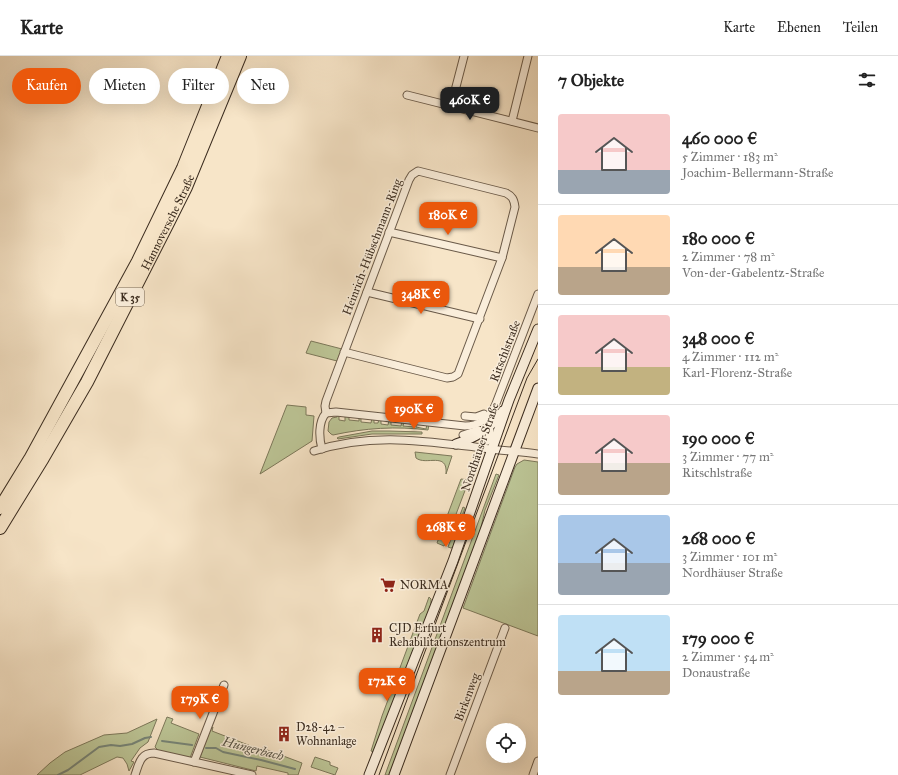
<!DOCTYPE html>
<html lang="de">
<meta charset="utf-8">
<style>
:root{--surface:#fff;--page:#f2f2f2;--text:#222;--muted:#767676;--line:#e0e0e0;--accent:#ea580c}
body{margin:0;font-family:"IM FELL Great Primer",serif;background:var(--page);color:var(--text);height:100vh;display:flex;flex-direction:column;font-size:15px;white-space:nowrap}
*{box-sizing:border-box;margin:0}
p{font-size:13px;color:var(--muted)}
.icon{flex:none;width:22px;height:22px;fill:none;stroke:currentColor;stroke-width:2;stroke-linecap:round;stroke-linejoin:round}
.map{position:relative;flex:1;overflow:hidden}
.details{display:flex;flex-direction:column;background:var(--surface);width:360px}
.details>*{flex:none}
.guide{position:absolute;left:12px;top:12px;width:380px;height:36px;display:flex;gap:8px}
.controls{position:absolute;left:486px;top:667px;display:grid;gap:8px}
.controls a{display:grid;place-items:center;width:40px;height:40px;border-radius:50%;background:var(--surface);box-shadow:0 4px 16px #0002;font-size:20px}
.price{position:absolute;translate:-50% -34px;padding:0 9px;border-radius:8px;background:var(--accent);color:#fff;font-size:13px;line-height:26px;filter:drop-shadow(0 1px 2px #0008)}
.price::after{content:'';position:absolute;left:50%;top:24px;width:12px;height:9px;margin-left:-6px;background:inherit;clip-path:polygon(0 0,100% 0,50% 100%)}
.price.active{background:#222;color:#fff}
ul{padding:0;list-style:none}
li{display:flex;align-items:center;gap:12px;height:100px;padding:0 20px}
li+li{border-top:1px solid var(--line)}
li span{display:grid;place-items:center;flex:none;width:112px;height:80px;border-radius:4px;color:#555}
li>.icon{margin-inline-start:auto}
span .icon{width:48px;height:48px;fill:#fffc;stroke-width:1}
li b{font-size:17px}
h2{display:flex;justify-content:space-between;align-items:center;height:48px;padding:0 20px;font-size:17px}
.tag{padding:0 14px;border-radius:18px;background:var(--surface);box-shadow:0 4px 16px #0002;font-size:14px;line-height:36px}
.tag.active{background:var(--accent);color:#fff}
header{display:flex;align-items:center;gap:24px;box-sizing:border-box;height:56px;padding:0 20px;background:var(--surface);border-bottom:1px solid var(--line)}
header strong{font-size:19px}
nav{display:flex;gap:22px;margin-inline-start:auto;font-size:14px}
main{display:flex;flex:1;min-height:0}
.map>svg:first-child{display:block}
.green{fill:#bcc596;stroke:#7c785a}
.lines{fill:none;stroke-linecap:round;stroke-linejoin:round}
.stream{stroke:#768477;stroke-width:2}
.street-casing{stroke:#6a5a49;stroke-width:9}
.secondary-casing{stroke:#3b2c1f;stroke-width:11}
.highway-casing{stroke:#3b2c1f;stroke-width:14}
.street{stroke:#faeedb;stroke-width:7}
.secondary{stroke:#faeedb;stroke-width:9}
.highway{stroke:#f7e5c8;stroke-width:12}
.tram{stroke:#3b2c1f;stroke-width:1}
.labels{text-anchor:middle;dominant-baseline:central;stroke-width:3;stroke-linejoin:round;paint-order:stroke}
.shield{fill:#faeedb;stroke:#746657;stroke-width:1}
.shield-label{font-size:11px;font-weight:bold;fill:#3b2c1f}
.street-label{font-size:12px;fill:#3b2c1f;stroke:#faeedb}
.poi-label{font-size:12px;fill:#3b2c1f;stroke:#faeedb;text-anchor:start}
.water-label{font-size:13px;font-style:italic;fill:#545144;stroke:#faeedb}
</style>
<header>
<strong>Karte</strong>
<nav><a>Karte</a><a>Ebenen</a><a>Teilen</a></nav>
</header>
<main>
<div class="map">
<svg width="538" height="719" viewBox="0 0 538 719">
<rect width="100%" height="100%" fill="#f7e5c8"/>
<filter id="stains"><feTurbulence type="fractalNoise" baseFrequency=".005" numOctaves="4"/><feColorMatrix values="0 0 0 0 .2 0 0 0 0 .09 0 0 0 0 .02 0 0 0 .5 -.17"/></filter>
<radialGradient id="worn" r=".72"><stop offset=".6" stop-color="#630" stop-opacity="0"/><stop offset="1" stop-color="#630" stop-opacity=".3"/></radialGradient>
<g class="green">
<path d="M311 285 342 293 337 305 306 297Z"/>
<path d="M287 349 306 351V359L314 360 312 385 260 418Z"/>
<path d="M337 359H339V364L345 365V359L349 360V364L359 365V361H361V366L371 367 372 362H374V367H378L379 363H381V368L388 369 389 364H391V369L401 370 402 365 404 366 403 370 414 371V367H416V371L426 373 427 368H429L428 374C396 370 365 372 333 379L331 378 328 375 329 366 332 362 337 361Z"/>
<path d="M372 375H389L422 376V378H372L338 383 337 382 339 381Z"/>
<path d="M415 396 452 400 446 418C448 395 426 410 416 402Z"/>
<path d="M524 404 538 406V580L463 552 515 411 517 408Z"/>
<path d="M496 418 499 419 485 454 479 480 391 719H385Z"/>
<path d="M461 423 469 424 444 490 437 487Z"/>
<path d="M463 451 465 452 462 460 464 461 453 491 451 492 448 491Z"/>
<path d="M429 541 431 543V548L374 696 371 695 382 660 420 558 424 555Z"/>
<path d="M167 661 173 663 171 667 199 678 190 702 159 695 155 691Z"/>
<path d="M157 663 148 686 140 692 131 705 134 706 129 715 127 708 123 702 117 701 80 719H37L50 707 65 696 104 679 127 677Z"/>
<path d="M213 671 212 675 261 694 262 692 302 707 298 719H288V717L257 710 256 715 200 701 211 672Z"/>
<path d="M315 701 330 706V709L338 712 335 719 311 711Z"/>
</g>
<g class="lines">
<g class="stream">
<path d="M162 685 192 689"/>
<path d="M206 692H216L223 696 261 704 295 713"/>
<path d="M58 719 68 714 99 691 111 689 120 690 132 688 145 682 151 681"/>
</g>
<g class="street-casing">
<g id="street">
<path d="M407 39 538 72"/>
<path d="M451 50 464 0"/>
<path d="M512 65 528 0"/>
<path d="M389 176 502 202"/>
<path d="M367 236 480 263"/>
<path d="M326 357 336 356 465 370C479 370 489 362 495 350L538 238"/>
<path d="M465 360 476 361 484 358"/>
<path d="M463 379 478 374"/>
<path d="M487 385 490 378V374"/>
<path d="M322 393C319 382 318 366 326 357L325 350 326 345 409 124 412 119 418 115 506 137C512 140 514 143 515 151L502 202 458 318 453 321 447 322 344 296"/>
<path d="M314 395C372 376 424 385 483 392 501 395 520 395 538 398"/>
<path d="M194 706C204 680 214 655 224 629"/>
<path d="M135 719C139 708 140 697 154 697L252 719"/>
<path d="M450 719 505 572"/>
<path d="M533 719 538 705"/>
</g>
</g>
<g class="secondary-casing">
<g id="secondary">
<path d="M456 388C475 382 491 372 503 355"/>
<path d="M369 719 453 505 509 344 538 273"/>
<path d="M394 719 538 332"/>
</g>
</g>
<g class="highway-casing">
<g id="highway">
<path d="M0 452 30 403 138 205 183 112 228 0"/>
<path id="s1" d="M0 472 43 402 87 326 169 165 186 131 240 0"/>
</g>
</g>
<use href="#street" class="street"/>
<use href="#secondary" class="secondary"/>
<use href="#highway" class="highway"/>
<path class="tram" d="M379 719 518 346 527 322 538 303"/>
</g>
<defs>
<g id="supermarket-bare" transform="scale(1.2)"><path d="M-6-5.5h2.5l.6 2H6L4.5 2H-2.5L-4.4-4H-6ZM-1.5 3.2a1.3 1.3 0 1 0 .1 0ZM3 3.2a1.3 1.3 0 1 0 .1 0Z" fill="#8f2418" stroke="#faeedb" stroke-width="2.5" paint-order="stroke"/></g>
<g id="building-bare" transform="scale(1.2)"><path d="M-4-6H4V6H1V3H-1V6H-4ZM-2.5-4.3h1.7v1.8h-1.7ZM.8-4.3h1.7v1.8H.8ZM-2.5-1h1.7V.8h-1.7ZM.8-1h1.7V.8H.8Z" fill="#8f2418" stroke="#faeedb" stroke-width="2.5" paint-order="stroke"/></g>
</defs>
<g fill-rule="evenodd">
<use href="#supermarket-bare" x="388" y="529"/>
<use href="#building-bare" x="377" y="579"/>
<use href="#building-bare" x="284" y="678"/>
</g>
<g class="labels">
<rect class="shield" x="116" y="232" width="28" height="18" rx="3"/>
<g class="shield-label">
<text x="130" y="241">K 35</text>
</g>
<g class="street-label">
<text stroke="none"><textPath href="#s1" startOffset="349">Hannoversche Straße</textPath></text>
<text transform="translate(372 191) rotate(-69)">Heinrich-Hübschmann-Ring</text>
<text transform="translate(505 295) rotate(-69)">Ritschlstraße</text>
<text transform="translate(480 391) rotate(-71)">Nordhäuser Straße</text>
<text transform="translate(467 641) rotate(-69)">Birkenweg</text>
</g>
<g class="poi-label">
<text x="400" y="529">NORMA</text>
<text x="389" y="572">CJD Erfurt<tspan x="389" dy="14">Rehabilitationszentrum</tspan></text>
<text x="296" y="671">D28-42 –<tspan x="296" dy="14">Wohnanlage</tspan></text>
</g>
<g class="water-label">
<text transform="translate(253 693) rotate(14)">Hungerbach</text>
</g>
</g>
<rect width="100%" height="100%" filter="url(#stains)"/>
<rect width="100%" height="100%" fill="url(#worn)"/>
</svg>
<div class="controls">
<a><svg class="icon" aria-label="locate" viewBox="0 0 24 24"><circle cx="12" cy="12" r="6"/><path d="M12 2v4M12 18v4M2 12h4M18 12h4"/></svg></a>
</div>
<b class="price active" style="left:470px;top:65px">460K €</b>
<b class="price" style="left:448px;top:180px">180K €</b>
<b class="price" style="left:421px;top:259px">348K €</b>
<b class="price" style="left:414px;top:374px">190K €</b>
<b class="price" style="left:446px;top:492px">268K €</b>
<b class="price" style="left:387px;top:646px">172K €</b>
<b class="price" style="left:200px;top:664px">179K €</b>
<div class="guide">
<a class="tag active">Kaufen</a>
<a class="tag">Mieten</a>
<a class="tag">Filter</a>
<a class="tag">Neu</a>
</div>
</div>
<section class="details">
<h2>7 Objekte<svg class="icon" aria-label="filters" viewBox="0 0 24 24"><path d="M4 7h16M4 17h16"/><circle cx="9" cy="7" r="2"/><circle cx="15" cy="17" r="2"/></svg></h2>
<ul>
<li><span style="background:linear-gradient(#f6c9c9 70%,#9aa5b1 0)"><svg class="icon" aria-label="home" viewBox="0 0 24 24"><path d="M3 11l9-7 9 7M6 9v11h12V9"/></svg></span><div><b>460 000 €</b><p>5 Zimmer · 183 m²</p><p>Joachim-Bellermann-Straße</p></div></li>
<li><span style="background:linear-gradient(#ffd9b3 65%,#b9a48a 0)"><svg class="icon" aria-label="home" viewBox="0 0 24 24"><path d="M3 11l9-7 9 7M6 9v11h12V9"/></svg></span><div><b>180 000 €</b><p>2 Zimmer · 78 m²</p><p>Von-der-Gabelentz-Straße</p></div></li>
<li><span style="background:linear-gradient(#f6c9c9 65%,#c2b280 0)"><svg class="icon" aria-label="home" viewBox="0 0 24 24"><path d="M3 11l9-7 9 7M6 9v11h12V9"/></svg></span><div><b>348 000 €</b><p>4 Zimmer · 112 m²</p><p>Karl-Florenz-Straße</p></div></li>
<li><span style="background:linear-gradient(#f6c9c9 60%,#b9a48a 0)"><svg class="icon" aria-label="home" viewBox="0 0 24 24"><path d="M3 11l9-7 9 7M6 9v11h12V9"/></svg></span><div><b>190 000 €</b><p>3 Zimmer · 77 m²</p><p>Ritschlstraße</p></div></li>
<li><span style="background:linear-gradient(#a9c7e8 60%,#9aa5b1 0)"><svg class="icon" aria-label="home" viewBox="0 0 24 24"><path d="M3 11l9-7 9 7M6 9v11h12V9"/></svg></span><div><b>268 000 €</b><p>3 Zimmer · 101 m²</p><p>Nordhäuser Straße</p></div></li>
<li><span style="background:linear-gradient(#bfe0f5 70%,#b9a48a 0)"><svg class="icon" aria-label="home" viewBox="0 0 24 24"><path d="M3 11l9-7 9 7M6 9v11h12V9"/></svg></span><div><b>179 000 €</b><p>2 Zimmer · 54 m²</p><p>Donaustraße</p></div></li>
</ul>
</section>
</main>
